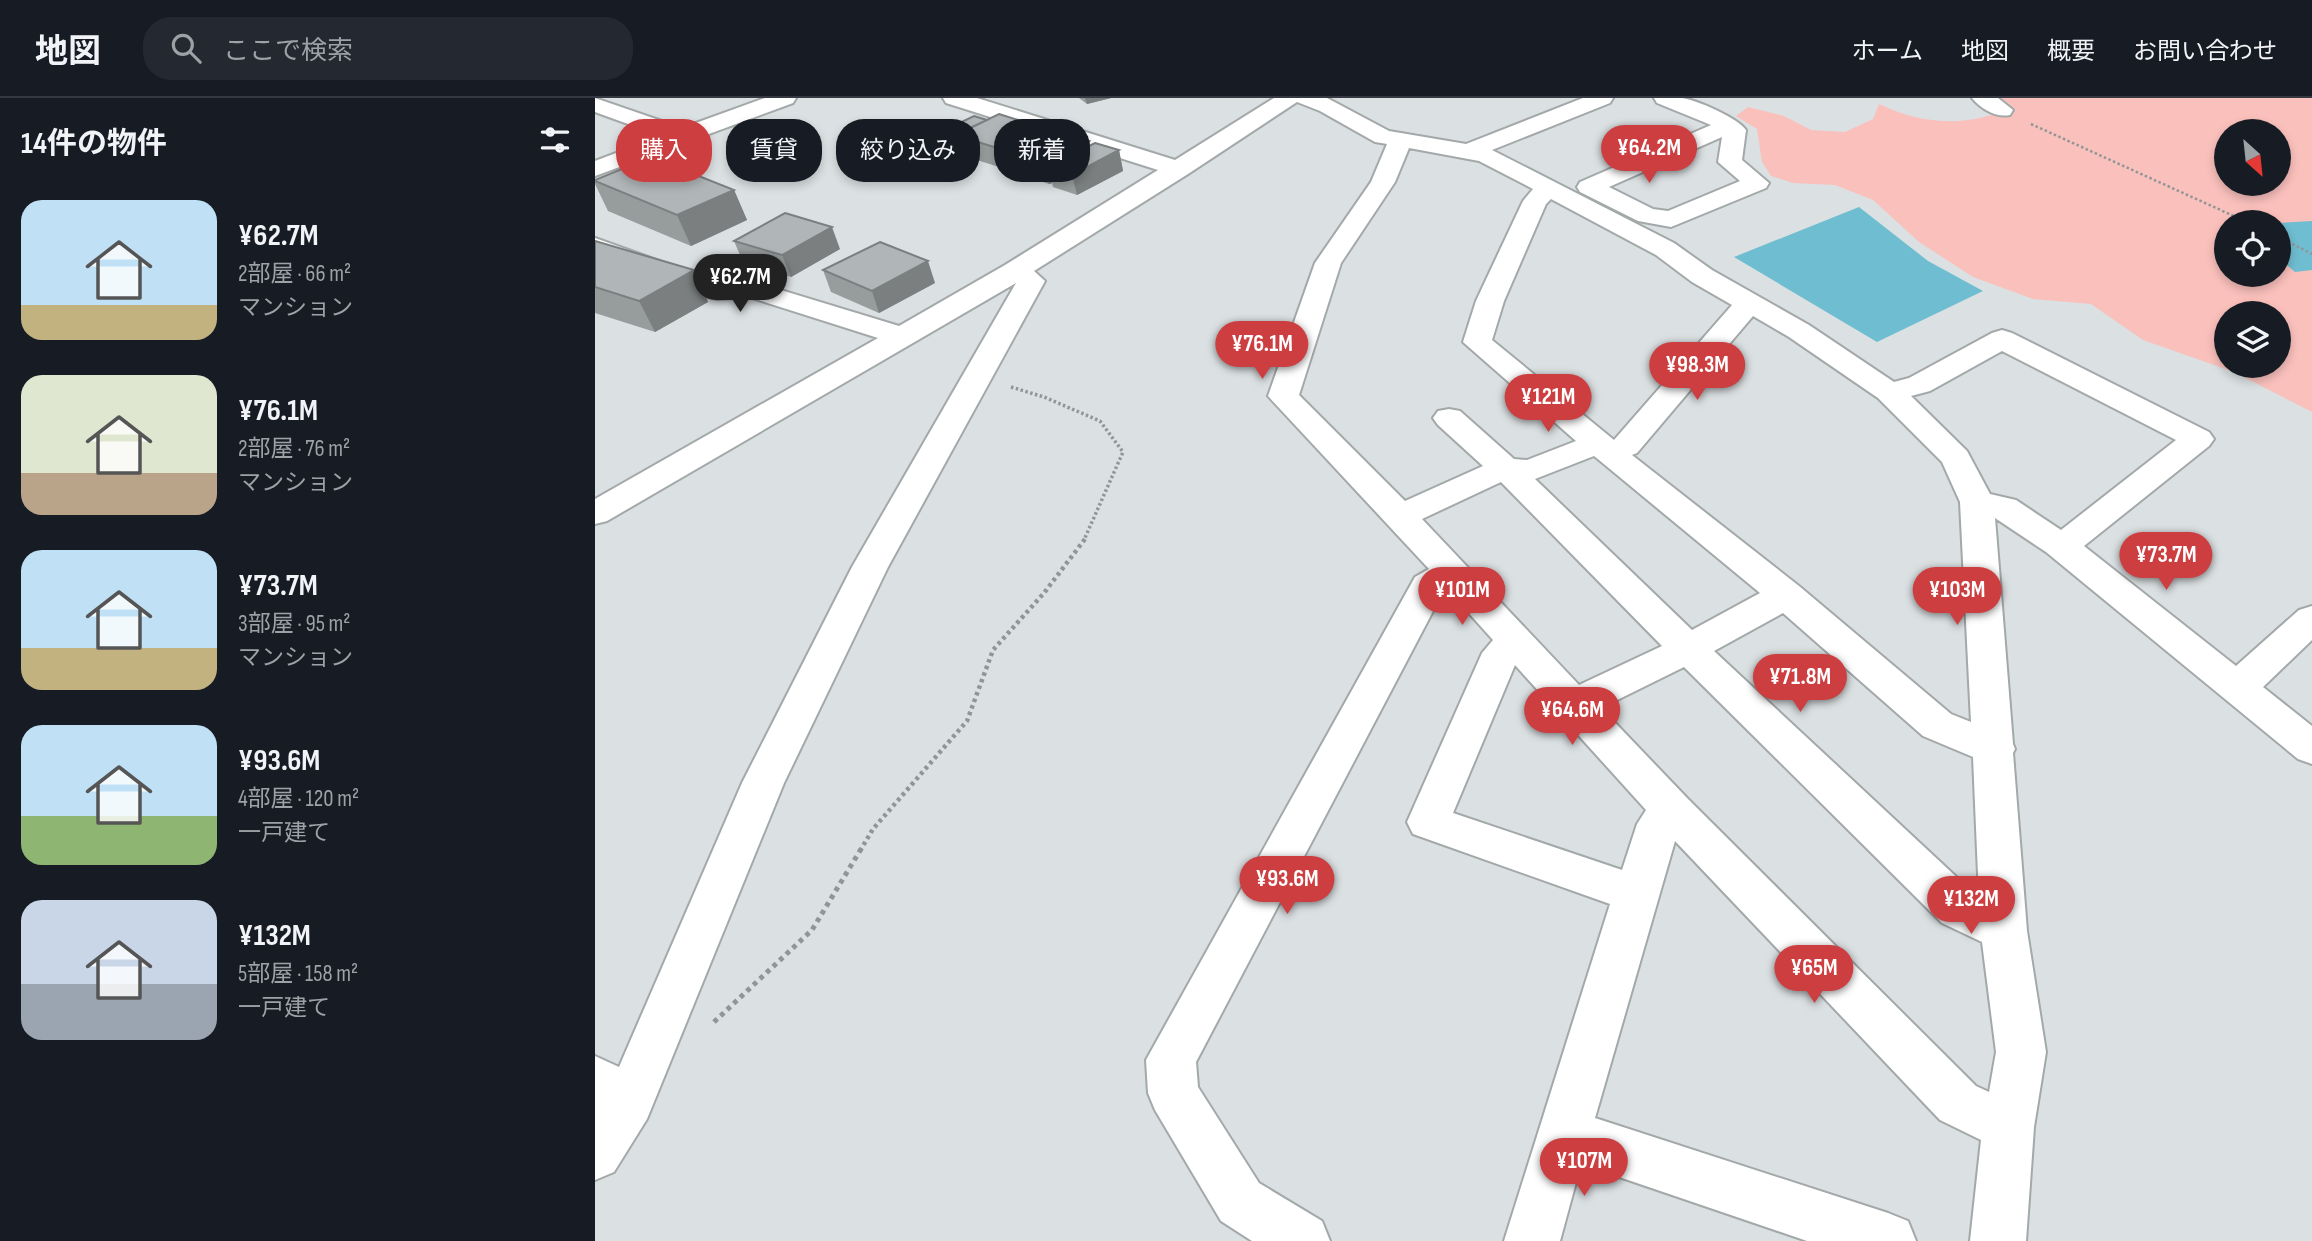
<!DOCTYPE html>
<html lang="ja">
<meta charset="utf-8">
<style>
:root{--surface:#171b24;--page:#242831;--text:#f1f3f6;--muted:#9ea1a6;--line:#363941;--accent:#cd3e40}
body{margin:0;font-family:"Sofia Sans Condensed","Noto Sans JP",sans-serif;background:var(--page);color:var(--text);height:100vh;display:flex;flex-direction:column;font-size:26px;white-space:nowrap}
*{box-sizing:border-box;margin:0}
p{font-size:23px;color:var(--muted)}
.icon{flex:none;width:38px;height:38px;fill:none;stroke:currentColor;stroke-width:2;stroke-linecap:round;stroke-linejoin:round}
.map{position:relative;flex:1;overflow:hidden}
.sheet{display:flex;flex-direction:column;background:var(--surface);width:595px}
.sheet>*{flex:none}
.guide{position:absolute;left:21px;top:21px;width:665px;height:63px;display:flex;gap:14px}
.needle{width:46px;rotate:153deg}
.buttons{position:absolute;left:1619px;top:21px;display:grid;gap:14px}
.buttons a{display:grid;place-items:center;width:77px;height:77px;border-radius:50%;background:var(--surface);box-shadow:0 4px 10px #0003;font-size:35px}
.price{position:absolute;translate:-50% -60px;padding:0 16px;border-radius:24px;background:var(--accent);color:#fff;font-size:23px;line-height:46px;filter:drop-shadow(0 2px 4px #0008)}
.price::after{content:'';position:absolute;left:50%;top:42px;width:21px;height:16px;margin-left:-10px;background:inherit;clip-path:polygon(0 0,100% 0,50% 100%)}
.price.active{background:#222;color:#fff}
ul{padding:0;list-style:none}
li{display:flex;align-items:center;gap:21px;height:175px;padding:0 21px}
li span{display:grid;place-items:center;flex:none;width:196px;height:140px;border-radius:21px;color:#555}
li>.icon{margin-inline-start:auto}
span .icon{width:84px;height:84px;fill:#fffc;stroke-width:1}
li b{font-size:30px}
h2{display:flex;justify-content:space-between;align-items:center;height:84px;padding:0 21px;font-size:30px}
.tag{padding:0 24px;border-radius:28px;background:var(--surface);box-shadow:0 4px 10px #0003;font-size:24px;line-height:63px}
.tag.active{background:var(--accent);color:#fff}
header{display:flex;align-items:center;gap:42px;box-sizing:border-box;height:98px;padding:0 35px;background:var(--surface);border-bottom:2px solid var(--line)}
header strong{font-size:33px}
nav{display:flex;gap:38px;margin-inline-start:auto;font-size:24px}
.search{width:490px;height:63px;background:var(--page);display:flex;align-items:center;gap:18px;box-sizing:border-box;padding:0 24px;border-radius:28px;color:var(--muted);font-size:26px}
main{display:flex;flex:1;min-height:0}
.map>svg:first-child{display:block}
.green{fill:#fac0bc;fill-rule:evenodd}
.water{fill:#6fbdd0}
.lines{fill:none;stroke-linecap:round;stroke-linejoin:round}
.minor-casing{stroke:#a3a8a9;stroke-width:4}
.path-far3{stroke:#919597;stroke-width:2.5;stroke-dasharray:2.5 2.5;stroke-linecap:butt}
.path-far2{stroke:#919597;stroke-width:3.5;stroke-dasharray:2.5 2.5;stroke-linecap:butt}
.path-far1{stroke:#919597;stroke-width:4.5;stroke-dasharray:3.5 3.5;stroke-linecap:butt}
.path{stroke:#919597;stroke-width:5;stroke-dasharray:4.5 4.5;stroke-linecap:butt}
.minor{fill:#fff;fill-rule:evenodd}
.wall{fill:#979c9d}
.shaded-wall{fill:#7b7f80}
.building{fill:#b0b5b7;stroke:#7b7f80;stroke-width:2}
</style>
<header>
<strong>地図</strong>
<div class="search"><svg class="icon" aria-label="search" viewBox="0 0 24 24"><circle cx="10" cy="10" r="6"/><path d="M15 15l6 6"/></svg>ここで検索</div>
<nav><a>ホーム</a><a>地図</a><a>概要</a><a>お問い合わせ</a></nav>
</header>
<main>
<section class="sheet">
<h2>14件の物件<svg class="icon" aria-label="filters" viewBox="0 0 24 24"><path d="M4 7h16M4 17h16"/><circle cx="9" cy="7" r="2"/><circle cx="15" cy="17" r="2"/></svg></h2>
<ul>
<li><span style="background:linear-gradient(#bfe0f5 75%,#c2b280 0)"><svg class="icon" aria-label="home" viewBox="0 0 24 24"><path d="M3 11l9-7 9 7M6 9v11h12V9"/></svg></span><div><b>¥62.7M</b><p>2部屋 · 66 m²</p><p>マンション</p></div></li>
<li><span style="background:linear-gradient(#dfe7d0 70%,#b9a48a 0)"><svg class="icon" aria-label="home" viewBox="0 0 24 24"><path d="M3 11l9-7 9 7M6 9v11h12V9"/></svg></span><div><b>¥76.1M</b><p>2部屋 · 76 m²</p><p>マンション</p></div></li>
<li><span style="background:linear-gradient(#bfe0f5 70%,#c2b280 0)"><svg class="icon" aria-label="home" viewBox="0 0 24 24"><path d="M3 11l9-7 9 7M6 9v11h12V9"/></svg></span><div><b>¥73.7M</b><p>3部屋 · 95 m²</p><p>マンション</p></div></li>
<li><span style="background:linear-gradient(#bfe0f5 65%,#8fb573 0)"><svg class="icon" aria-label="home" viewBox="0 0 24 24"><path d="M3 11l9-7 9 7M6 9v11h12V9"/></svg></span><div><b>¥93.6M</b><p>4部屋 · 120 m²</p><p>一戸建て</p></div></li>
<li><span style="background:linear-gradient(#c9d6e8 60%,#9aa5b1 0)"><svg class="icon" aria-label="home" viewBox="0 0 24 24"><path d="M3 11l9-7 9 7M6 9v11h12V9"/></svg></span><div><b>¥132M</b><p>5部屋 · 158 m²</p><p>一戸建て</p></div></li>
</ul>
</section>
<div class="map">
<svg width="1717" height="1143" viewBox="0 0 1717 1143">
<rect width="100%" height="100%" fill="#dbe0e2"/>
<path class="green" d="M1406 0H1717V314L1639 274 1548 242 1496 206 1438 201 1378 179 1324 144 1278 102 1240 87 1198 85 1176 78 1167 64 1162 31 1141 18 1153 9 1189 18 1216 32 1250 34 1278 21 1284 6C1325 26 1375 31 1416 8ZM1631 33H1684V86H1631ZM1631 124H1684V177H1631ZM1631 215H1684V268H1631Z"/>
<g class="water">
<path d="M1264 109 1333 163 1388 193 1282 244 1139 159Z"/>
<path d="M1717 123V172L1700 174 1684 160V125Z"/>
</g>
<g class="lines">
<g class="minor-casing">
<g id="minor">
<path d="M0 0 87 30 170 0H201L198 5 0 78V63L66 38 0 14Z"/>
<path d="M348 0H382L580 62 679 0H732L794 33 871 46 988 0H1018L1015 5 897 52 1079 145 1117 172 1214 227 1299 284 1314 280 1397 235 1407 232 1417 235 1614 334 1619 341 1614 348 1489 448 1641 568 1704 512 1717 508V542L1668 589 1717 628V666L1703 661 1451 454 1400 420 1418 646 1420 651 1418 655 1432 833 1451 954 1439 1029 1431 1143H1375L1386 1042 1345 1022 1080 743 1000 1020 1293 1115 1313 1123 1321 1143H1212L986 1066 965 1143H909L1015 806 818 736 812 724 887 555 898 542 853 492 847 496 601 964 603 989 664 1085 727 1123 735 1143H657L626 1123 560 1012 553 995 551 962 815 488 820 479 834 471 673 298 720 165 776 84 792 46 780 44 725 13 702 4 593 76 439 173 450 183 293 469 189 685 52 1021 19 1074 0 1082V958L24 969 147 685 257 469 421 185 12 423 0 426V401L283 240 154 199 123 201 113 199 0 157V140L126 185 156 183 304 228 410 167 563 72 351 5ZM814 50 884 63 938 91 928 103 881 203 868 244 981 343 932 362 919 361 865 313 854 311 843 313 838 320 843 327 888 368 810 403 704 297 746 165 800 84ZM956 101 1061 157 1097 184 1137 207 1019 342 897 242 909 203 951 106ZM1158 218 1194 239 1283 300 1347 364 1365 404 1376 624 1356 616 1204 488 1037 357 1042 355ZM1407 253 1581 342 1466 432 1421 402 1395 396 1372 353 1316 298 1335 293ZM999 358 1004 362 1165 495 1097 532 940 381ZM906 384 1067 548 984 587 827 421ZM1188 515 1328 638 1378 659 1384 800 1119 553ZM920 567 1051 712 1042 726 1027 772 858 715ZM1089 569 1347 825 1387 844 1401 954 1394 994 1381 988 1093 701 1006 610Z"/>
<path d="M1059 0C1068 0 1078 0 1087 0 1102 2 1143 20 1151 32L1147 62 1174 85 1171 90 1076 129 1043 123 985 94 982 89 985 84 1116 27 1062 5ZM1127 39 1123 64 1145 83 1073 113 1058 111 1014 89Z"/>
<path d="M1377 0H1403L1418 12 1415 17C1401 20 1386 11 1377 0Z"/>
</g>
</g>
<g class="path-far3">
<path d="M1436 26 1652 124"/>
<path d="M1684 139 1717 156"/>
</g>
<path class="path-far2" d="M416 289 449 299 505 323 528 354 489 442"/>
<path class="path-far1" d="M265 753 278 731 372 623 398 552 449 495 490 441"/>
<path class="path" d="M119 924 217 832 266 751"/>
<use href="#minor" class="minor"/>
</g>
<g class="wall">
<path d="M484 0H516L492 6Z"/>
<path d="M392 22 494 43V47L524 52 528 73 482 97 458 89 457 85 454 86 411 72 409 67 404 69 366 57 365 52 357 56 338 50 335 39Z"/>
<path d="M0 82 139 92 152 122 96 148 13 113 0 86Z"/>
<path d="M0 143 99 172 113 204 60 234 0 215Z"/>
<path d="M139 143 245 151 196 179 148 164Z"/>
<path d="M228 172 340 185 284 215 236 194Z"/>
</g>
<g class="shaded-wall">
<path d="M490 0H516L492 6Z"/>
<path d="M442 28 447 48 405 52 409 67 404 69 399 49Z"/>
<path d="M362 42 365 52 357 56 354 46Z"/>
<path d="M494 43 498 63 453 68 457 85 454 86 449 66Z"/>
<path d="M524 52 528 73 482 97 477 77Z"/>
<path d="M139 92 152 122 96 148 82 117Z"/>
<path d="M237 129 245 151 196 179 187 157Z"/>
<path d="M333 163 340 185 284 215 277 193Z"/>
<path d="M99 172 113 204 60 234 44 203Z"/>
</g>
<g class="building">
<path d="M404 16 442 28 399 49 360 37Z"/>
<path d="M379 18 392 22 360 37 362 42 354 46 335 39Z"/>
<path d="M451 29 494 43 449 66 405 52Z"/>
<path d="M500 45 524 52 477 77 453 68Z"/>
<path d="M56 59 139 92 82 117 0 83V82Z"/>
<path d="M190 115 237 129 187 157 139 143Z"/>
<path d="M0 143 99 172 44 203 0 189Z"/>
<path d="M285 144 333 163 277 193 228 172Z"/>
</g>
</svg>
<div class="buttons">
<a><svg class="needle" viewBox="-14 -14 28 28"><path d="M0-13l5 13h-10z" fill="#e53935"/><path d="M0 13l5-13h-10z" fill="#9ea1a6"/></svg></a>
<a><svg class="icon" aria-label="locate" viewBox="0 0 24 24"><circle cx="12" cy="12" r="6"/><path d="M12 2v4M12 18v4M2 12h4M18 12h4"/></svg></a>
<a><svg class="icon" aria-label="layers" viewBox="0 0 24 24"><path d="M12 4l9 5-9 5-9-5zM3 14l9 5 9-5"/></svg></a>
</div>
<b class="price" style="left:1054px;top:87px">¥64.2M</b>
<b class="price active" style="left:145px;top:216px">¥62.7M</b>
<b class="price" style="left:667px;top:283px">¥76.1M</b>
<b class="price" style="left:1102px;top:304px">¥98.3M</b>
<b class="price" style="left:953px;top:336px">¥121M</b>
<b class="price" style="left:1571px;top:494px">¥73.7M</b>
<b class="price" style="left:867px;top:529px">¥101M</b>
<b class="price" style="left:1362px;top:529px">¥103M</b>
<b class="price" style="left:1205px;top:616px">¥71.8M</b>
<b class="price" style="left:977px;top:649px">¥64.6M</b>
<b class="price" style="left:692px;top:818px">¥93.6M</b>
<b class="price" style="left:1376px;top:838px">¥132M</b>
<b class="price" style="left:1219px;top:907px">¥65M</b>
<b class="price" style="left:989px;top:1100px">¥107M</b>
<div class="guide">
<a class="tag active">購入</a>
<a class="tag">賃貸</a>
<a class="tag">絞り込み</a>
<a class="tag">新着</a>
</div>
</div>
</main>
